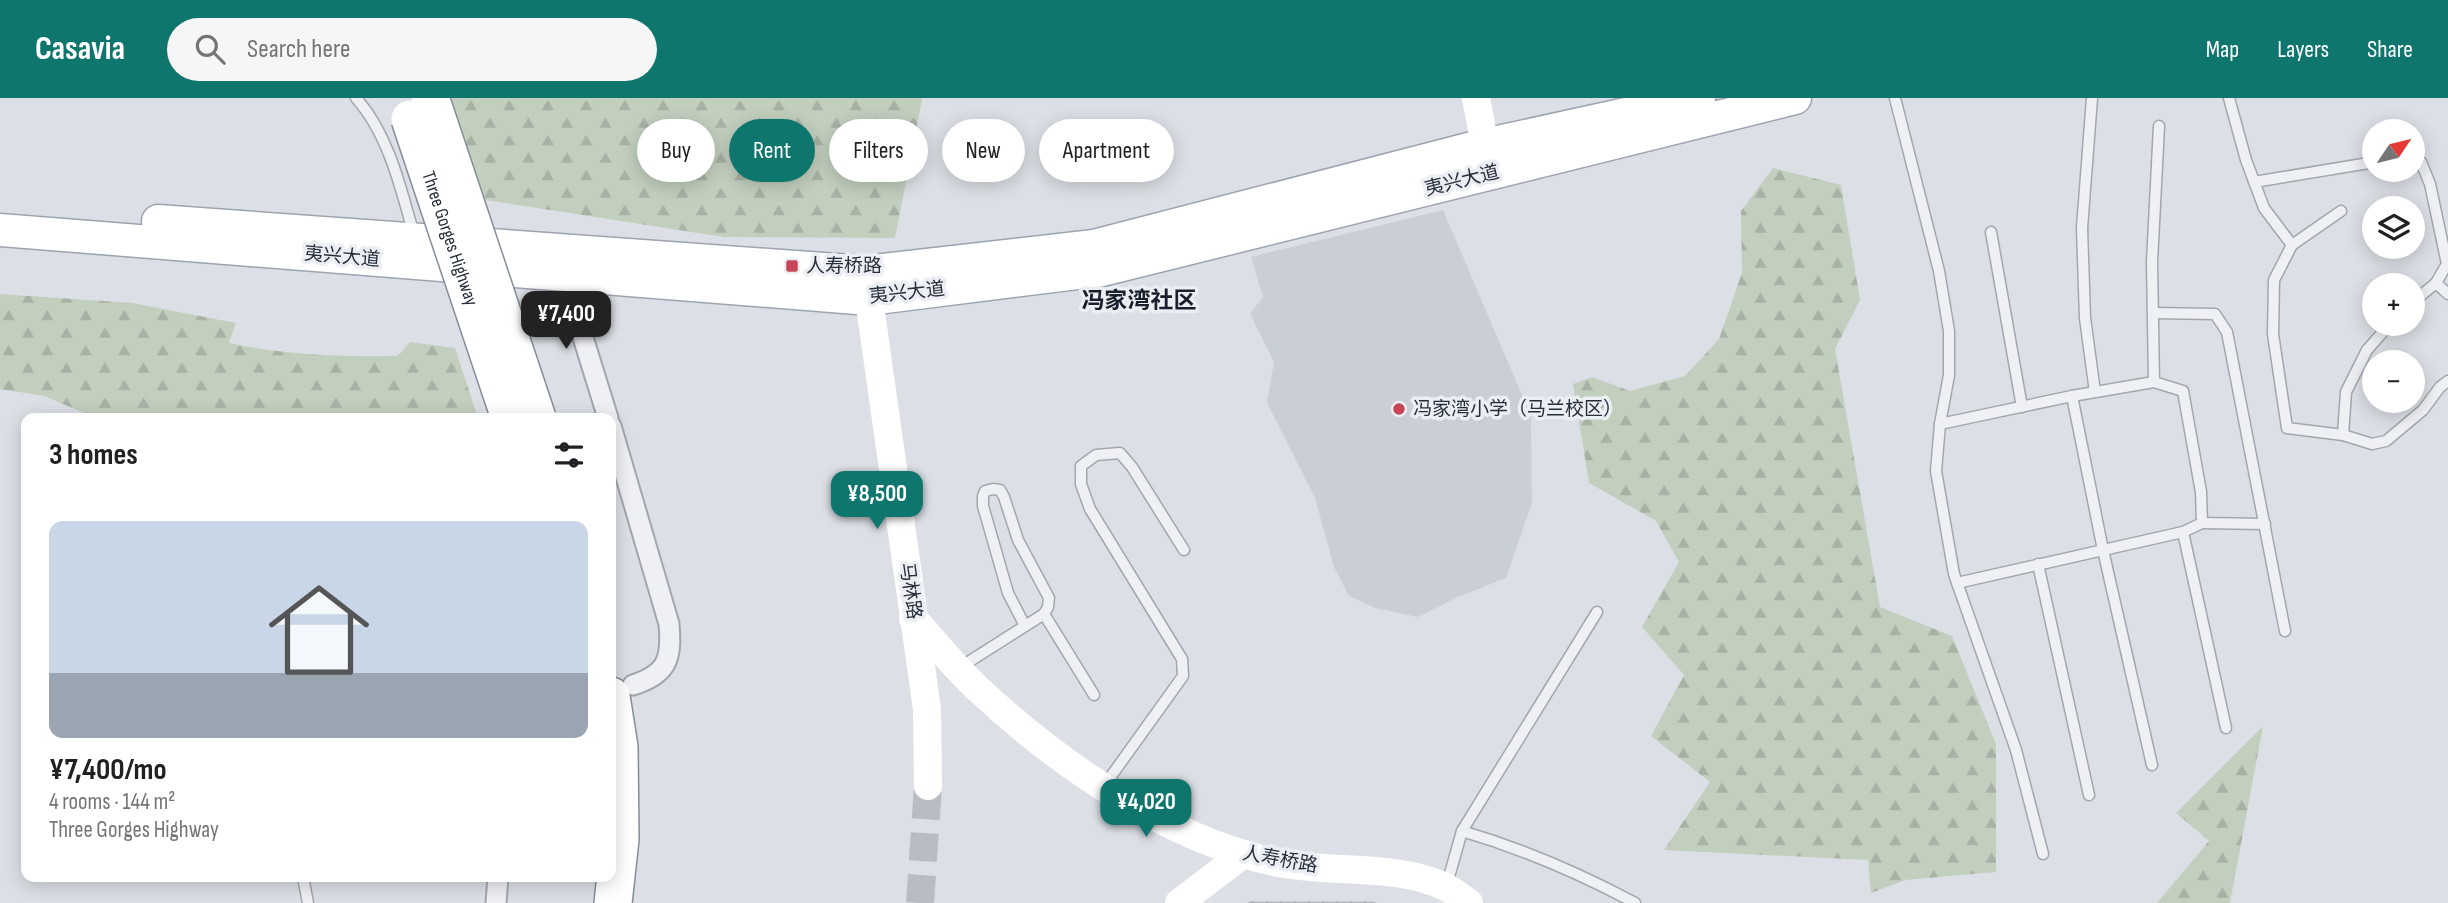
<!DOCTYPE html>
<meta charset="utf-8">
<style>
:root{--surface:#fff;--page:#f6f6f6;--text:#202124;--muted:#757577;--accent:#0f766e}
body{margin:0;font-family:"Sofia Sans Condensed","Noto Sans SC",sans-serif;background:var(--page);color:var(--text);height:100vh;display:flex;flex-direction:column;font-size:26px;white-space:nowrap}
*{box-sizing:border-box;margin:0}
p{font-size:23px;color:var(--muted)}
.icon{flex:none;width:38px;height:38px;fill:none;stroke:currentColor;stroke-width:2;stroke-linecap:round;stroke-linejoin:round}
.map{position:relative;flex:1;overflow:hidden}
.side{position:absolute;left:21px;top:315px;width:595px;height:469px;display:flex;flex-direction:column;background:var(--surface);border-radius:14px;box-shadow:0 4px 18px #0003}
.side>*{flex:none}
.banner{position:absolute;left:637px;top:21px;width:665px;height:63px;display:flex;gap:14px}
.needle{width:46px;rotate:55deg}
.controls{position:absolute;left:2362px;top:21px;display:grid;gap:14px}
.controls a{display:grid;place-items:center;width:63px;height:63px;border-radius:50%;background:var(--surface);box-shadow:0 4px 18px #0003;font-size:35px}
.price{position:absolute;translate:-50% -60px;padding:0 16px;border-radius:14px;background:var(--accent);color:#fff;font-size:23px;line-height:46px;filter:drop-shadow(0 2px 4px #0008)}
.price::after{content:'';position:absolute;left:50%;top:42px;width:21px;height:16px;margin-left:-10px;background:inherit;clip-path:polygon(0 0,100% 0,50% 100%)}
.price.on{background:#222;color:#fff}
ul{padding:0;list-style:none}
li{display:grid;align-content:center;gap:14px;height:371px;padding:0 28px}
li span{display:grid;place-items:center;height:217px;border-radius:14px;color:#555}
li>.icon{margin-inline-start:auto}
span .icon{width:126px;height:126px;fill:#fffc;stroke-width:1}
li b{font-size:30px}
h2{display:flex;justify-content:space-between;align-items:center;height:84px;padding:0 28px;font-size:30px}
.chip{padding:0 24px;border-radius:32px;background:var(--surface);box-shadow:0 4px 18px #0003;font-size:24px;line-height:63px}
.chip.on{background:var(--accent);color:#fff}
header{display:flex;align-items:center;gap:42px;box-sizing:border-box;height:98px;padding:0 35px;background:var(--accent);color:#fff}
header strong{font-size:33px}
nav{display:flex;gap:38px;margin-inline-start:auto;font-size:24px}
.search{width:490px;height:63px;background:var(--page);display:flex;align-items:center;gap:18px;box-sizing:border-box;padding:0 24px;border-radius:38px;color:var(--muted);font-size:26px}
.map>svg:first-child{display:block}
.built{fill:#cacfd7}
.industrial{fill:url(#industrial-grid)}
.forest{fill:url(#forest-firs)}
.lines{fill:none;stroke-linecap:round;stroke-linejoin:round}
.secondary-tunnel{stroke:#b8bcc4;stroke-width:28;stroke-dasharray:28 14;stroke-linecap:butt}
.lane-casing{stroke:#a2a7af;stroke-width:13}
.street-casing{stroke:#a2a7af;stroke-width:23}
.primary-casing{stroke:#9ca4b1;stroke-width:35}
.highway-casing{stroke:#848d9b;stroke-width:40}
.lane{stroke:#eff0f4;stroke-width:10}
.street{stroke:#eff0f4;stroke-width:19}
.secondary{stroke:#fff;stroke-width:28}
.primary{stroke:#fff;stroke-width:32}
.highway{stroke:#fff;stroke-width:37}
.highway-bridge-casing{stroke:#848d9b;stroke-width:40;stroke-linecap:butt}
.highway-bridge{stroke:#fff;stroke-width:37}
.poi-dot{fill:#c64556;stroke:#ebeef3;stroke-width:2.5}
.labels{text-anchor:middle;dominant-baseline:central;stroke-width:7;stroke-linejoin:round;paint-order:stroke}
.street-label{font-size:19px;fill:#272e3b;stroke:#ebeef3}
.poi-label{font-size:19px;fill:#272e3b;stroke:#ebeef3;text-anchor:start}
.quarter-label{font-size:23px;font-weight:bold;fill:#191f2c;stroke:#ebeef3}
</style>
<header>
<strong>Casavia</strong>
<div class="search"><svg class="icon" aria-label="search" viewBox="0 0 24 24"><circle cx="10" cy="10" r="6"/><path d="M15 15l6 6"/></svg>Search here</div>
<nav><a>Map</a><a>Layers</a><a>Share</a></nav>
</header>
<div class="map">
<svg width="2448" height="805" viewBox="0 0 2448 805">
<defs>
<pattern id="industrial-grid" width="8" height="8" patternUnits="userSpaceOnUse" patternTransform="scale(1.75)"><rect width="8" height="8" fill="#cacfd7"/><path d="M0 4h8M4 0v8" fill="none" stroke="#aeb2b9"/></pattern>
<pattern id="forest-firs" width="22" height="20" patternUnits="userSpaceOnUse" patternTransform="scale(1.75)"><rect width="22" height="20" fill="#c2cfbe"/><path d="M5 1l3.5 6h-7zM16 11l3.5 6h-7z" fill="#a7b2a4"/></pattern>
</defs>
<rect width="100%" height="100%" fill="#dce0e6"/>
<path class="built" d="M1443 112 1531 318 1532 405 1506 480 1456 500 1418 519 1375 510 1349 498 1334 469 1315 400 1267 305 1274 264 1250 216 1263 199 1251 159Z"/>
<path class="industrial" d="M1250 803H1372L1377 805H1247Z"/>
<g class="forest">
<path d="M451 0H922V2L895 140 724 139 485 102Z"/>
<path d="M1773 70 1841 87 1860 202 1835 251 1880 509 1952 538 1996 646V774L1905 782 1871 795 1868 762 1664 752 1710 684 1651 638 1684 577 1642 529 1679 464 1656 423 1589 385 1573 286 1592 279 1630 293 1685 278 1719 241 1742 175 1741 113Z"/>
<path d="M0 196 132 205 236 225 229 245C285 257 340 259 398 258L410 244 455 250 478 320H96L44 298 0 291Z"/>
<path d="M2263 628 2230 805H2157L2209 743 2176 715Z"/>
</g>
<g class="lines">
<path class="secondary-tunnel" d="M920 805 928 688"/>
<g class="lane-casing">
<g id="lane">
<path d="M356 0C389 37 401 91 414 137"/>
<path d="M1895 0 1939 173 1949 233V277L1940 326 1936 373 1954 476 2016 652 2043 756"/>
<path d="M2092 0 2082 130 2085 220 2095 294"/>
<path d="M2229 0 2246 62 2264 110 2292 147"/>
<path d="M2413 63 2421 64 2430 86 2447 166 2436 185 2413 204"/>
<path d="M2254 84 2375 64"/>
<path d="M2341 113 2292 147 2274 182 2273 236 2287 330 2343 337 2372 346 2386 343 2423 312 2440 289 2448 283"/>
<path d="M1991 134 2022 309"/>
<path d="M2436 185 2448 196"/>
<path d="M2153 215 2215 216 2227 234 2285 533"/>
<path d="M2154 284 2152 164 2159 28"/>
<path d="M2072 298 2103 452 2152 667"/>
<path d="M1940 326 2072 298 2154 284 2183 293 2201 394 2202 425 2183 434 1957 485"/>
<path d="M2343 337 2346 294 2367 252 2390 226"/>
<path d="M2202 425 2265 426"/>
<path d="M2183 434 2226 630"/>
<path d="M2038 466 2089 697"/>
<path d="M1044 516 1094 597"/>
<path d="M959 570 1044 516 1048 509 1049 500 1018 442 1004 399 1000 392 993 391 985 393 983 398V408L1008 495 1025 528"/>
<path d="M1104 688 1183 578 1182 561 1090 411 1081 386V368L1096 357 1120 355 1132 369 1184 452"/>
<path d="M1462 733C1523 751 1579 775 1635 805"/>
<path d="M303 779 308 805"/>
<path d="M1447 786 1462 733 1597 514"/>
</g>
</g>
<g class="street-casing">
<g id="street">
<path d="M579 178V218L581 233 608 320"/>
<path d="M611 328 669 526C672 560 668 576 633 587"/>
<path d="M496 805 498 779"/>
</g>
</g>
<g class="primary-casing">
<g id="primary">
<path d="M158 123 865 174 1094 148 1484 47 1699 0"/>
<path d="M0 132 869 201 1102 172 1795 0"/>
</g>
</g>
<g class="highway-casing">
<path id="highway" d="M611 598 619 649 620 741 613 805"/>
</g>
<use href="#lane" class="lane"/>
<use href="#street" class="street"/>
<g class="secondary">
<path d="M1476 0 1489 69"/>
<path d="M866 180 927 611 928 688"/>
<path d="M913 520C935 544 955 570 978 591 1058 666 1166 740 1274 764 1327 776 1400 765 1447 790 1455 794 1462 800 1469 805"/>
<path d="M1179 805 1242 757"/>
</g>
<use href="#primary" class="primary"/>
<use href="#highway" class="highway"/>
<g class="highway-bridge-casing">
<g id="highway-bridge">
<path d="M431 2 537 320"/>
<path id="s1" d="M410 21 510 320"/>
</g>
</g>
<use href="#highway-bridge" class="highway-bridge"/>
</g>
<g class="poi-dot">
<rect x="785" y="161" width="14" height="14" rx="3.5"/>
<circle cx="1399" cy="311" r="7"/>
</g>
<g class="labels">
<g class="street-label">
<text transform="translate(1462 83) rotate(-14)">夷兴大道</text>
<text stroke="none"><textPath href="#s1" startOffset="126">Three Gorges Highway</textPath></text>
<text transform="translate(342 159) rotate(5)">夷兴大道</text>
<text transform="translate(907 195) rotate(-6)">夷兴大道</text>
<text transform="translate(910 493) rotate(82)">马林路</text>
<text transform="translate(1280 762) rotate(10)">人寿桥路</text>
</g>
<g class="poi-label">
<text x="806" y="168">人寿桥路</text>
<text x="1413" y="311">冯家湾小学（马兰校区）</text>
</g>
<g class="quarter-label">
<text x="1139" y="203">冯家湾社区</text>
</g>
</g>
</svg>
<div class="controls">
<a><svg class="needle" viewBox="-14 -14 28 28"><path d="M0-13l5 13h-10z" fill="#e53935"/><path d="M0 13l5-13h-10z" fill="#757577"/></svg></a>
<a><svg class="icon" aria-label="layers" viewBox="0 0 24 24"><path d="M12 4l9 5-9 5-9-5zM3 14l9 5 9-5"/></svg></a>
<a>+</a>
<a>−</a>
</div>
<b class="price on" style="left:566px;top:253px">¥7,400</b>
<b class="price" style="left:877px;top:433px">¥8,500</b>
<b class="price" style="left:1146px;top:741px">¥4,020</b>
<div class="banner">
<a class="chip">Buy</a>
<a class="chip on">Rent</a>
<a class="chip">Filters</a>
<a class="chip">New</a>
<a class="chip">Apartment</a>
</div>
<section class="side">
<h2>3 homes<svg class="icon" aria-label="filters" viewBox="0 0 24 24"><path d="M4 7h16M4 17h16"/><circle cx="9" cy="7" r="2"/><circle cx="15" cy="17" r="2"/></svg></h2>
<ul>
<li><span style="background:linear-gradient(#c9d6e8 70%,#9aa5b1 0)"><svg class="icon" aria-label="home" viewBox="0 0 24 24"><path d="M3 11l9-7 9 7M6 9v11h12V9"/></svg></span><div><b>¥7,400/mo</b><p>4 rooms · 144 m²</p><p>Three Gorges Highway</p></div></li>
</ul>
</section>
</div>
